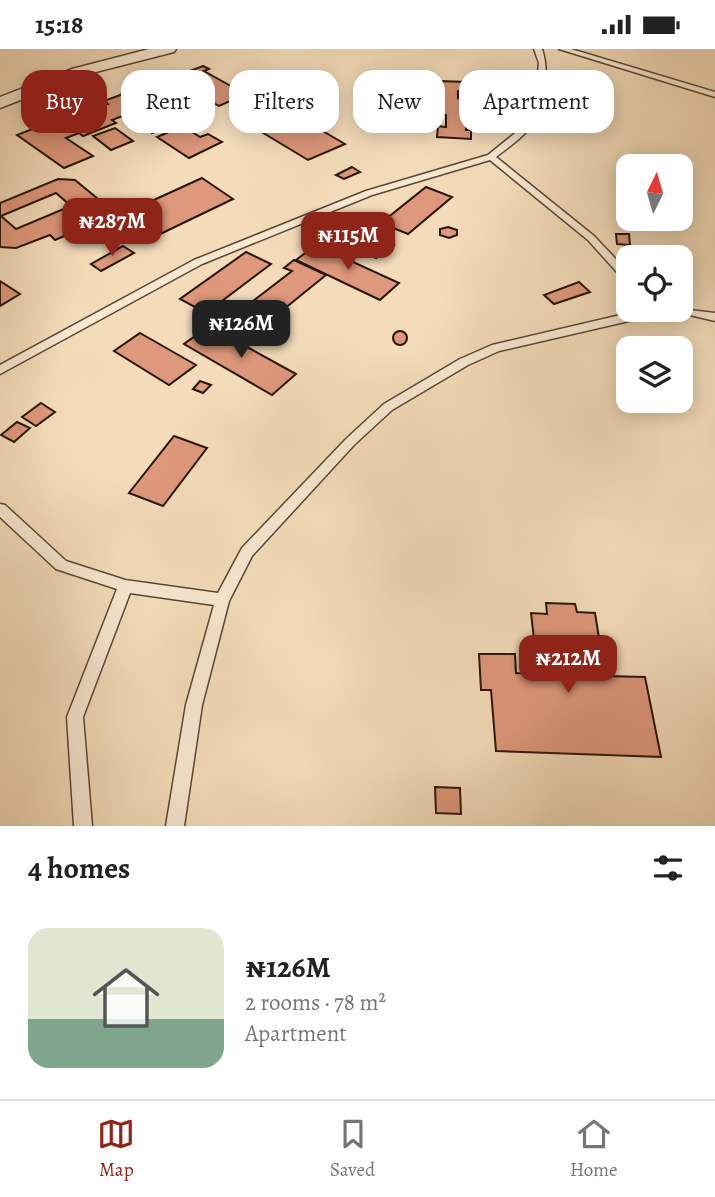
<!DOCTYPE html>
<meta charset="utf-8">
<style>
:root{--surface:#fff;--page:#f6f6f6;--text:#222;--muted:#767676;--line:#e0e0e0;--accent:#8f2418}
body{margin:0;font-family:Alegreya,serif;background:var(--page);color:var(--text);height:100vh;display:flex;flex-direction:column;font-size:26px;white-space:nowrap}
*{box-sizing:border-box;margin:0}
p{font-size:23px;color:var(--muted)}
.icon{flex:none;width:38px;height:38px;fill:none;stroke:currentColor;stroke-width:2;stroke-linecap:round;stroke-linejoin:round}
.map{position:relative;height:777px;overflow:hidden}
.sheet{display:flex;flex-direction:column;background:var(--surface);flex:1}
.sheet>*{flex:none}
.top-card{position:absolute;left:21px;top:21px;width:674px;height:63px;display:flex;gap:14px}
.needle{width:46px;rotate:5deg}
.fabs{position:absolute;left:616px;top:105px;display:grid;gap:14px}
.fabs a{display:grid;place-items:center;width:77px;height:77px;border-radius:14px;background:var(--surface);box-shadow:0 4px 18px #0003;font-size:35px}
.price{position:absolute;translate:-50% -60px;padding:0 16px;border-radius:14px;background:var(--accent);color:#fff;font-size:23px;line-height:46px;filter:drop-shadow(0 2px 4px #0008)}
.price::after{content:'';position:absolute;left:50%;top:42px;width:21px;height:16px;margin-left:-10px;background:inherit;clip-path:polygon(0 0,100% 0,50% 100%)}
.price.current{background:#222;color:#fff}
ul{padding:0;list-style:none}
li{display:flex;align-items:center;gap:21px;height:175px;padding:0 28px}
li span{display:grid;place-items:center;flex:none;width:196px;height:140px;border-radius:21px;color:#555}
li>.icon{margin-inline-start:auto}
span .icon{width:84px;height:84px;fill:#fffc;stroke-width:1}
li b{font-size:30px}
h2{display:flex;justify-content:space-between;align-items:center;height:84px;padding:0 28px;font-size:30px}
.pill{padding:0 24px;border-radius:21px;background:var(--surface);box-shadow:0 4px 18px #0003;font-size:24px;line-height:63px}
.pill.current{background:var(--accent);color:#fff}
.status{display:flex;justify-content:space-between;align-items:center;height:49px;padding:0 35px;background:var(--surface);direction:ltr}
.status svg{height:19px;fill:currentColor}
.tab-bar{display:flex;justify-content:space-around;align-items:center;height:98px;border-top:2px solid var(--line);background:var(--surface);font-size:19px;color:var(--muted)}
.tab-bar a{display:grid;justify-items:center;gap:4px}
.tab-bar .current{color:var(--accent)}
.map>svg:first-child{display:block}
.building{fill:#de987b;stroke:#281505;stroke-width:2;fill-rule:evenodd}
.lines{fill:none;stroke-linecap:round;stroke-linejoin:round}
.lane-casing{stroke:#5b4732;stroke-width:3}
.street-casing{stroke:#5b4732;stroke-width:3}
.lane{fill:#f8e8d2;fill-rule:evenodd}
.street{fill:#f8e8d2;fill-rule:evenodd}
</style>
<div class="status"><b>15:18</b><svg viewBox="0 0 49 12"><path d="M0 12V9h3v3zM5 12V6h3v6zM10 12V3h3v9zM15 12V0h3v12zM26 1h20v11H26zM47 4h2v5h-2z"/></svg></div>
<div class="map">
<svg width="715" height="777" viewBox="0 0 715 777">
<rect width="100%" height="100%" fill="#f4dcba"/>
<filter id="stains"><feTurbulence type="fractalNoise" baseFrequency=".00286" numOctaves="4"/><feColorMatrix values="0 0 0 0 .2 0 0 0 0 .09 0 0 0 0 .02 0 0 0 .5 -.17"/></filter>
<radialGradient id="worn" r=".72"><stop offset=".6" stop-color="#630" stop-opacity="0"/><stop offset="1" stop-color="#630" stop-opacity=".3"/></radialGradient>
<g class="building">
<path d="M203 17 209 20 204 22 238 41 244 39 251 43 219 57 171 29Z"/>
<path d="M413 25 437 27 436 32 412 31Z"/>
<path d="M438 32 468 33V43L458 42V49L466 55 499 54 498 71 479 69V65H467L466 81H471V90L437 88 438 77 446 78V66H438L425 57 426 54 392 53 395 38 412 39 411 43 440 44Z"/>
<path d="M367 38H376L374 51 364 50Z"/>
<path d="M128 43 177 73 152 84 125 66 112 71 116 74 83 87 79 84 66 89 93 107 64 119 17 86 45 75 49 77 62 72 60 70 108 55 104 52Z"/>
<path d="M293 62 309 74 345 95 308 111 255 79 268 72 274 75 284 70 280 67Z"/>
<path d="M183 77 200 88 208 85 222 93 189 109 157 88Z"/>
<path d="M115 79 133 92 111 101 93 87Z"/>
<path d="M352 118 360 123 344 130 336 126Z"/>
<path d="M202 129 233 150 154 188 123 165Z"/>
<path d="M58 130 75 131 103 154 100 162 69 176 76 182 55 191 50 186 16 199 0 198V154ZM56 144 71 157 16 180 1 167Z"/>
<path d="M426 138 452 148 408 185 381 174Z"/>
<path d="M347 174 394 196 376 209 329 186Z"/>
<path d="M448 178 457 181V186L449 189 440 186V180Z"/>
<path d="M616 185H629L630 196 617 195Z"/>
<path d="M316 196 399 234 380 251 296 211Z"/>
<path d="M123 197 134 204 101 222 91 215Z"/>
<path d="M246 203 271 215 206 264 180 250Z"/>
<path d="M294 211 326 226 242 294 208 276 218 268 227 272 292 222 284 219Z"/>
<path d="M0 232 20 245 0 257Z"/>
<path d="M579 233 590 243 554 255 544 246Z"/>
<path d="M209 277 296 325 272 346 184 295Z"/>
<circle cx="400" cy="289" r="7"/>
<path d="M140 284 196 316 169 336 114 302Z"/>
<path d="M200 332 211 336 203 344 193 340Z"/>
<path d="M41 354 55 363 36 377 22 368Z"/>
<path d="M17 373 30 379 14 393 1 386Z"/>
<path d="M174 387 207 399 163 457 129 444Z"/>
<path d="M546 554 575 555 577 563 595 564 605 627 645 628 661 708 496 702 491 641H481L479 605H515L516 624 538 625 531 564 547 565Z"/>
<path d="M435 738 460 739 461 765 436 764Z"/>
</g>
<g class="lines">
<g class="lane-casing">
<g id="lane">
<path d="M534 0H542C551 27 543 60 526 83 518 92 506 100 496 108L594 187 628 223V232L624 231 588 191 490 111 372 146 202 215 0 325V316L194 211 366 142 488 106 519 81 535 50 539 14Z"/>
<path d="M559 0H571L715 43V48Z"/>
<path d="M681 260 715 264V272L690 266H661L629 272 499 302 468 316 392 361 354 396 252 507 229 552 202 656 184 777H166L186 656 214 556 130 544 83 668 92 777H74L67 668 117 540 56 520 0 468V455L5 456 66 512 125 531 218 544 242 499 346 390 384 355 460 310 492 296 629 264Z"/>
</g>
</g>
<g class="street-casing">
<path id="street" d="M149 0H176L174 3 84 26 0 59V48L72 20Z"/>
</g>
<use href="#lane" class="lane"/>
<use href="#street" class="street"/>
</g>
<rect width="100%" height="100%" filter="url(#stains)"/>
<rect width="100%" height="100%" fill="url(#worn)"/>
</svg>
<div class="fabs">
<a><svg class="needle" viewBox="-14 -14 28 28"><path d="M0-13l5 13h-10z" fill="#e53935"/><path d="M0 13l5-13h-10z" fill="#767676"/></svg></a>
<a><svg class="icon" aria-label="locate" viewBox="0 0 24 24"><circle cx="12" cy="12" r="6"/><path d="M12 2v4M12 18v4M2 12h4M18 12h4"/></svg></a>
<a><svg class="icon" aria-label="layers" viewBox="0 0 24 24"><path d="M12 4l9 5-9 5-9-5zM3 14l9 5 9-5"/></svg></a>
</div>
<b class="price" style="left:112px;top:209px">₦287M</b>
<b class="price" style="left:348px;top:223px">₦115M</b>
<b class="price current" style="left:241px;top:311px">₦126M</b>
<b class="price" style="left:568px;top:646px">₦212M</b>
<div class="top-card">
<a class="pill current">Buy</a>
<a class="pill">Rent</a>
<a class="pill">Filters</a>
<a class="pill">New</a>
<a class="pill">Apartment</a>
</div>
</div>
<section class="sheet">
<h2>4 homes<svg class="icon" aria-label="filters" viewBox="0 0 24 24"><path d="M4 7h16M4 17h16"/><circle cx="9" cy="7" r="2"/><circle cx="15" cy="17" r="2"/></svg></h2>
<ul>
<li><span style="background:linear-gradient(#dfe7d0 65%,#7fa58c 0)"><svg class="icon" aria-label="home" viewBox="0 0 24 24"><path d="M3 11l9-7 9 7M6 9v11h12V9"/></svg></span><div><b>₦126M</b><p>2 rooms · 78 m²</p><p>Apartment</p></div></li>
</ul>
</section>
<nav class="tab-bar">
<a class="current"><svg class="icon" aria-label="map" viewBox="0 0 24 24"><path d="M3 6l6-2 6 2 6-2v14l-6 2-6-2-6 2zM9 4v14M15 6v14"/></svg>Map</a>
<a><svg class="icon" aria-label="saved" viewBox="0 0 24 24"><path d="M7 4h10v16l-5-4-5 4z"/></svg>Saved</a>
<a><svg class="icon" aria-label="home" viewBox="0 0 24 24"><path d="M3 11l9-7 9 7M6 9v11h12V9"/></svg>Home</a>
</nav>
